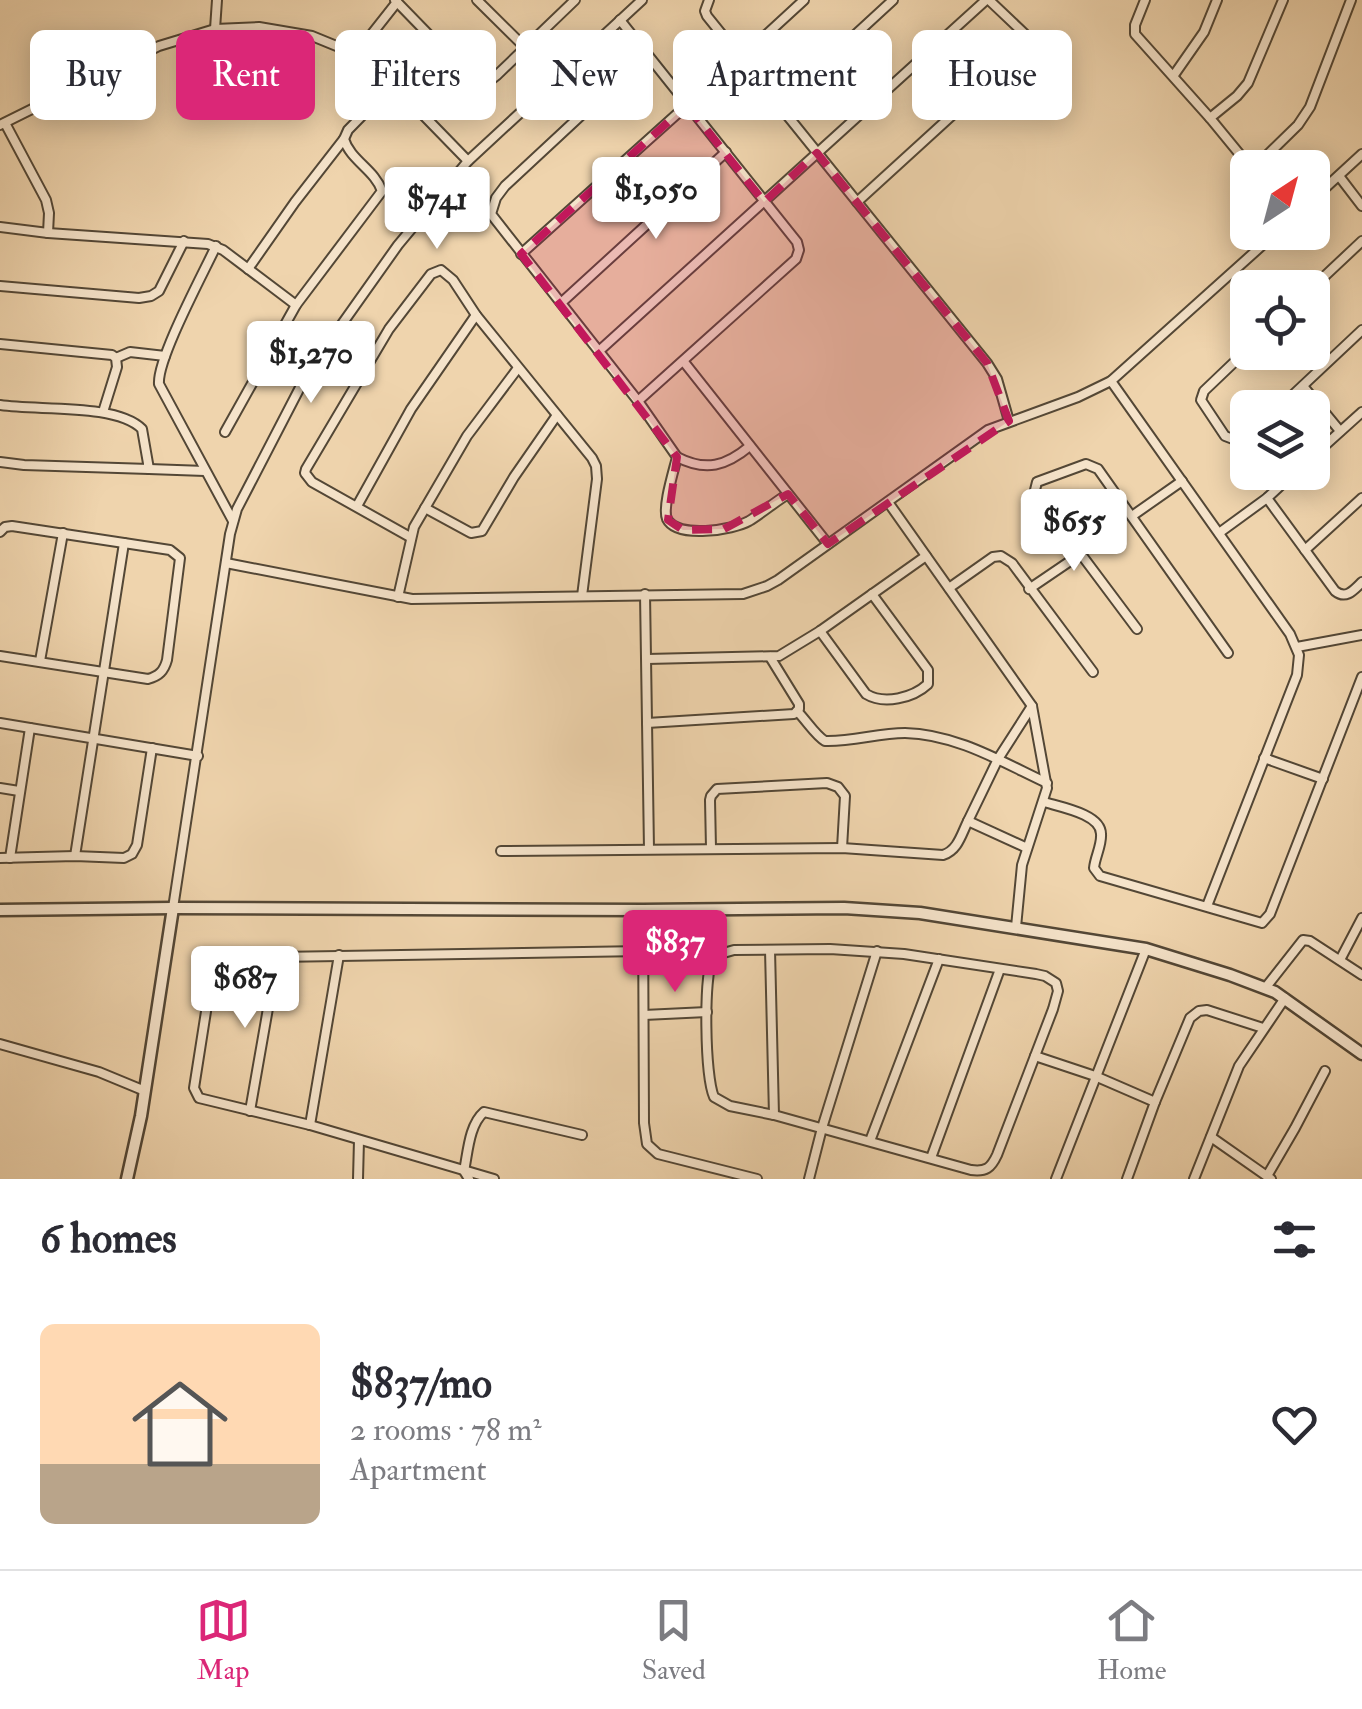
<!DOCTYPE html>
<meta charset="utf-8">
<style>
:root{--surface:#fff;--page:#f2f2f3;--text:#2b2b33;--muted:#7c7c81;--line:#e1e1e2;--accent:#db2777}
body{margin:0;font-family:"IM FELL Double Pica",serif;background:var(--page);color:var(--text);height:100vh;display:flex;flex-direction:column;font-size:38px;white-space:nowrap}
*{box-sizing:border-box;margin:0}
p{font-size:32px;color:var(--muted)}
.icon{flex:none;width:55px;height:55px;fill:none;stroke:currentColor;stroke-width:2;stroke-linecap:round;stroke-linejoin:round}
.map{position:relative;height:1179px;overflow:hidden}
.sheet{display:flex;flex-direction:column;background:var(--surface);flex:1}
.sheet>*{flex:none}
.guide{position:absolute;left:30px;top:30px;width:1302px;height:90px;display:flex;gap:20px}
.needle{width:65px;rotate:36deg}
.tools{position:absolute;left:1230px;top:150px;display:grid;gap:20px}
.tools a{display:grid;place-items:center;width:100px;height:100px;border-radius:15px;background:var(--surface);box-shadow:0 5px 25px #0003;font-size:50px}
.price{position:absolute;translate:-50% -85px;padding:0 22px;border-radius:10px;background:#fff;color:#222;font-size:32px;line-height:65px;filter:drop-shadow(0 2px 5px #0008)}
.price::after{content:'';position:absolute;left:50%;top:60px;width:30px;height:22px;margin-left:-15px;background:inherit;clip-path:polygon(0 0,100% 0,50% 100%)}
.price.current{background:var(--accent);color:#fff}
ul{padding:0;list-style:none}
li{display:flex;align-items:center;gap:30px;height:250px;padding:0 40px}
li span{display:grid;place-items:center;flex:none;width:280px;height:200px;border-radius:15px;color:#555}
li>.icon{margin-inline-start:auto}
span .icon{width:120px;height:120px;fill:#fffc;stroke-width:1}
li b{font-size:42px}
h2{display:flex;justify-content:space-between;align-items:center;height:120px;padding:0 40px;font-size:42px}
.tag{padding:0 35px;border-radius:15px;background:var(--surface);box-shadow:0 5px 25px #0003;font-size:35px;line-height:90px}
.tag.current{background:var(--accent);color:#fff}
.dock{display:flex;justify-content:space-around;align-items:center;height:140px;border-top:2px solid var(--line);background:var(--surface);font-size:28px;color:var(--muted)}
.dock a{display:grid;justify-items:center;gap:5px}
.dock .current{color:var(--accent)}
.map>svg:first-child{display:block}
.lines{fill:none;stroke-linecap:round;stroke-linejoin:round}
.minor-casing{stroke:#534736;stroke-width:12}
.tertiary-casing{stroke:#534736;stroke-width:15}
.minor{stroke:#f5e3ca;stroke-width:8}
.tertiary{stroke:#f5e3ca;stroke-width:10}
.marked{fill:#c2185b;fill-opacity:0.2;stroke:#c2185b;stroke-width:8;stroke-dasharray:20 12;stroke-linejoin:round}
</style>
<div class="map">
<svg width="1362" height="1179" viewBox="0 0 1362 1179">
<rect width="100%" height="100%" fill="#efd4ad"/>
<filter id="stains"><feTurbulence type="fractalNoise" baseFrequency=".002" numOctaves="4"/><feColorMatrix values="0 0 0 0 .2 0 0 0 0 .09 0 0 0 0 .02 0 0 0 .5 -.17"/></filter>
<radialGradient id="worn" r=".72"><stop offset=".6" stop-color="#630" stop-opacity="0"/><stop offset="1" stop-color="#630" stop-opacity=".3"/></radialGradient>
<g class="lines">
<g class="minor-casing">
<g id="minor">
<path d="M395 0 468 75 481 83 488 82 497 75 575 0"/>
<path d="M477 0 557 79"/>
<path d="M709 0 705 11 707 16 987 363 997 379 1009 421"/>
<path d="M1145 0 1135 25V34L1210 118"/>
<path d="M620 20 797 242 799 250 796 259 638 401"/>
<path d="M215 29 217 0"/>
<path d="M356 54 397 2"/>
<path d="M647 54 505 186 496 198 491 214 638 401 677 457C674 470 662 507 667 519 677 539 733 530 749 521 762 513 775 502 788 494"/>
<path d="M742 57 804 0"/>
<path d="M1174 75 1204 32 1217 0"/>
<path d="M780 104 893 0"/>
<path d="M5 123 46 200 49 213 48 233"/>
<path d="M0 125 159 46 215 29 259 27 312 36 356 54 393 84 468 161"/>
<path d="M1251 168 1210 118 1237 96 1248 83 1283 0"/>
<path d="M1254 168 1298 125 1310 107 1351 0"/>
<path d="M1339 176 1362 206"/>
<path d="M1312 200 1362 154"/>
<path d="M857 202 1028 46 1029 38 989 0"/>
<path d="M0 227 48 233 208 244 223 250 296 305"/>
<path d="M216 246C203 274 157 359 159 384L233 521"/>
<path d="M521 254 687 105"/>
<path d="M248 269 295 202 344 139"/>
<path d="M0 286 139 298 151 296 159 291 184 241"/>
<path d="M1312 288 1362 241"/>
<path d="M561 303 726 152"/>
<path d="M0 344 112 355 116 358 117 367 103 412"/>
<path d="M1248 349 1204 391 1201 400 1225 436 1238 441 1248 436"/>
<path d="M599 351 986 0"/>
<path d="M116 358 130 352 165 356"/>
<path d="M684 362 828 544"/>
<path d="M1111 381 1290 634 1299 655 1297 675 1207 906"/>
<path d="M1303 386 1340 431"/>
<path d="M0 405C37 411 116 403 142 429L149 469 24 465 0 462"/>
<path d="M1279 408 1362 330"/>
<path d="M225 432 296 305 382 191C375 170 350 160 344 139L348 130 393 84"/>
<path d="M677 457C706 472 726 466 750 446"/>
<path d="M1312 457 1362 412"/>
<path d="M149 469 205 471"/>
<path d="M1267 498 1335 591C1346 600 1354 590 1362 582"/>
<path d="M888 502 1032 706 1047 788 1022 865 1016 927"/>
<path d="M357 506 411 409 476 315"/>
<path d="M425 508 471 533 482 531 514 477 557 415"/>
<path d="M1132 516 1182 481"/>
<path d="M0 532 5 527 12 526 170 550 180 558 167 660C164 671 159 676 148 679L0 656"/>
<path d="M1219 533 1267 498 1295 472"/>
<path d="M410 537 312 482 305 473 306 469 389 329 431 274 441 270 453 280 476 315 592 458 596 466 597 479 582 596"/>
<path d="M1305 550 1362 498"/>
<path d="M226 563 412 599 743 594 767 586 778 580 988 430 1078 397 1111 381 1277 232"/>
<path d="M949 588 993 557 1001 556 1012 563 1093 672"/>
<path d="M1029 589 1082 553"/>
<path d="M645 594 649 849"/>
<path d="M398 597 414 527 467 436 518 368"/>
<path d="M1137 629 1039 498 1035 490 1037 482 1086 464 1098 469 1228 653"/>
<path d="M820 631 866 694C884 705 913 698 928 684V670L872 594"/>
<path d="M1297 647 1362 635"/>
<path d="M647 659 779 656 820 631 926 556"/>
<path d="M40 661 63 533"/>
<path d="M797 711C806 720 816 736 825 741 852 742 878 733 905 733 956 734 1002 762 1047 783"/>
<path d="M0 723 198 756"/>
<path d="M647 723 794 714 799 709V704L770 657"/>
<path d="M1264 758 1323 779"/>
<path d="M0 788 19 791"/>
<path d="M1044 802C1060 807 1101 814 1101 834 1102 845 1095 857 1094 868L1100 876 1262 923 1270 914 1362 677"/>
<path d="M968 821 998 759 1032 706"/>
<path d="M711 848 710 800 711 796 717 789 827 783 838 787 845 796 842 848"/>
<path d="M501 851 842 848 943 855C958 850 961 835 968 821L1027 848"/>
<path d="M75 856 124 543"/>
<path d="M0 858 75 856 124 858 132 854 137 845 152 748"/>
<path d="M10 858 30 728"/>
<path d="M173 908 230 534 237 509 308 372 398 245 468 161 642 0"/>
<path d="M643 910 644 1123 647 1144 658 1154 757 1179"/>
<path d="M830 949 904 954 1036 974 1045 976 1056 983 1058 991 1053 1009 997 1155C991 1168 986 1172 971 1170L774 1115 730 1106 714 1097C705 1076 703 977 713 956L734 950Z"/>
<path d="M770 950 774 1115"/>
<path d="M1340 960 1362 918"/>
<path d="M1266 987 1303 940 1310 941 1362 975"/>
<path d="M644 1015 707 1012"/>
<path d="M0 1044 99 1072 145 1091"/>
<path d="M1035 1056 1095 1076 1155 1102"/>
<path d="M250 1111 277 957"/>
<path d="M310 1125 339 955"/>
<path d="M1211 1137 1271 1179"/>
<path d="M870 1141 939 959"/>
<path d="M931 1158 1000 969"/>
<path d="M1267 1176 1295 1128 1325 1071"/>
<path d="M358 1179 359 1140"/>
<path d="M469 1179 464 1171C468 1152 469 1125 484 1112L582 1135"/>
<path d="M494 1179 310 1125 199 1098 194 1088 213 967C225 949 257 957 277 957L643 951"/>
<path d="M809 1179 822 1128 877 951"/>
<path d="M1056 1179 1146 949"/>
<path d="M1127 1179 1155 1102 1190 1018 1199 1011 1207 1010 1263 1028"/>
<path d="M1194 1179 1239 1066 1285 998"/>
</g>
</g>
<g class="tertiary-casing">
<g id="tertiary">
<path d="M0 910 173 908 643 910 844 908 920 913 1146 949 1230 975 1275 992 1362 1054"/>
<path d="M127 1179 141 1116 173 908"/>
</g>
</g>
<use href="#minor" class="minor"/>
<use href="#tertiary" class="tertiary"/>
</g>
<path class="marked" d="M687 105 764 202 817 153 987 363 1009 421 828 544 788 494 724 529 683 530 668 520 677 457 521 254Z"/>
<rect width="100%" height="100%" filter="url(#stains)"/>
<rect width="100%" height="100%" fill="url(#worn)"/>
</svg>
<div class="tools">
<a><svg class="needle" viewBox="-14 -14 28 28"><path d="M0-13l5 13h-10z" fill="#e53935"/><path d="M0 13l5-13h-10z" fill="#7c7c81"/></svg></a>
<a><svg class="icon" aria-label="locate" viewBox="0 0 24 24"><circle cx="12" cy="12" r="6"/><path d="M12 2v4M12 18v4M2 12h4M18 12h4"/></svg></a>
<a><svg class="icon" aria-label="layers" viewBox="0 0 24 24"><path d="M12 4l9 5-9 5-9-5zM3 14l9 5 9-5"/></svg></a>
</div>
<b class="price" style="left:656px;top:242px">$1,050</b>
<b class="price" style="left:437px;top:252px">$741</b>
<b class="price" style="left:311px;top:406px">$1,270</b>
<b class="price" style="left:1074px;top:574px">$655</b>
<b class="price current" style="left:675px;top:995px">$837</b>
<b class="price" style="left:245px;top:1031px">$687</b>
<div class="guide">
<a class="tag">Buy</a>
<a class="tag current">Rent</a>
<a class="tag">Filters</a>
<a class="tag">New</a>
<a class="tag">Apartment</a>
<a class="tag">House</a>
</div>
</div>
<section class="sheet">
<h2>6 homes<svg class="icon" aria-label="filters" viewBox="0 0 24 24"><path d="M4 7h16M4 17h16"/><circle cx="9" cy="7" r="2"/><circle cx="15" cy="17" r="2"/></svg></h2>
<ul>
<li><span style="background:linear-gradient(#ffd9b3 70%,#b9a48a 0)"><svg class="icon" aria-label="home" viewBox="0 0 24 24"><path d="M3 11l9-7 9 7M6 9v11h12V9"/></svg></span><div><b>$837/mo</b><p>2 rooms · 78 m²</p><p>Apartment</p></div><svg class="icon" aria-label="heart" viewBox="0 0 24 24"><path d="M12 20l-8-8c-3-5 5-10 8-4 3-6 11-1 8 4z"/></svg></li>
</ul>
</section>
<nav class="dock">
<a class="current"><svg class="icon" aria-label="map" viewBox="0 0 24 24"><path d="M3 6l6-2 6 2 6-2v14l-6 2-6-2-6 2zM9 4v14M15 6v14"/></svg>Map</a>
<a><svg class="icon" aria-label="saved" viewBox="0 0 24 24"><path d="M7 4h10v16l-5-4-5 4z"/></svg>Saved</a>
<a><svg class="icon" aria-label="home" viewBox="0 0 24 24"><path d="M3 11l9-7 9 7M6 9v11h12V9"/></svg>Home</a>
</nav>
